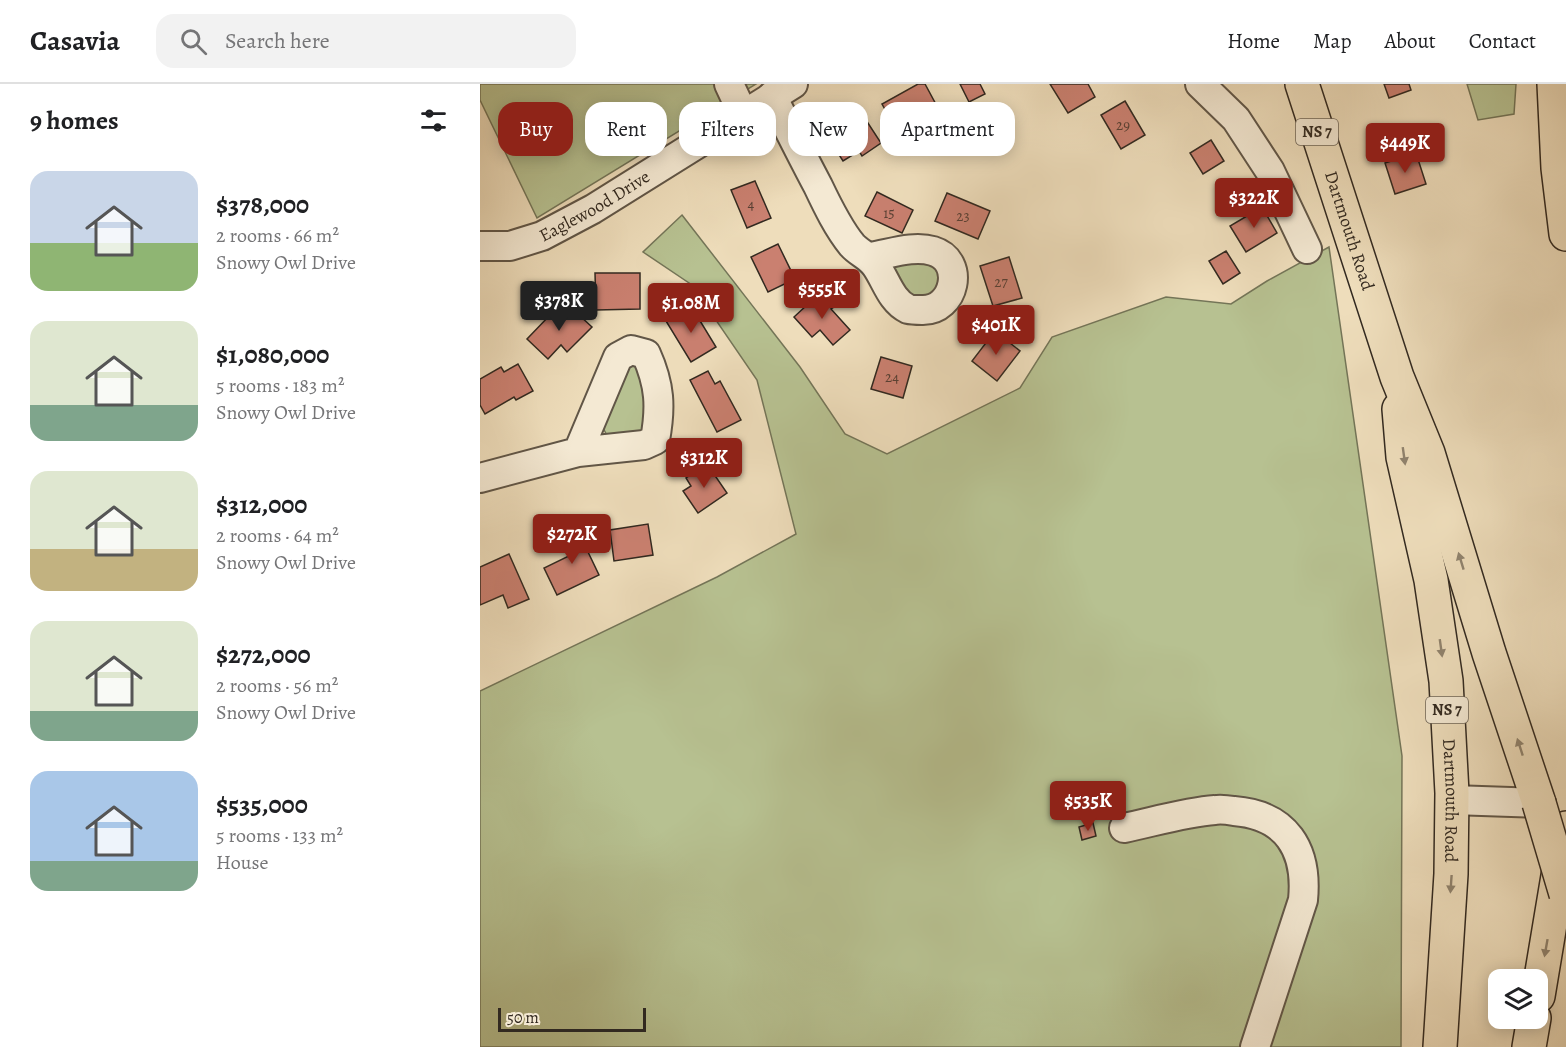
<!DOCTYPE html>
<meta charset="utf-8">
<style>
:root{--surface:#fff;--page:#f2f2f2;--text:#202124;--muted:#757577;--line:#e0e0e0;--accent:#8f2418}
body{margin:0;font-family:Alegreya,serif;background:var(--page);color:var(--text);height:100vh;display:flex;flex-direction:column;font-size:22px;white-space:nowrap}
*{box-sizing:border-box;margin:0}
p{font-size:20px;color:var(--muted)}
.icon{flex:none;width:33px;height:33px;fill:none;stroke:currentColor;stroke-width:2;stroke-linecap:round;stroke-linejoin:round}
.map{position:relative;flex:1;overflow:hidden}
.sheet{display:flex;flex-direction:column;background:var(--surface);width:480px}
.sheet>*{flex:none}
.banner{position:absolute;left:18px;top:18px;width:570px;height:54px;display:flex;gap:12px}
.controls{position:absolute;left:1008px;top:885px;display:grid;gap:12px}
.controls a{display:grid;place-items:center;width:60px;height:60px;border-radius:12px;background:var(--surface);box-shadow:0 3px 15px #0003;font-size:30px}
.scale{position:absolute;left:18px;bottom:15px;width:148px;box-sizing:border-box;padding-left:6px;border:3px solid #322920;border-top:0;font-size:16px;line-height:21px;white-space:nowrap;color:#322920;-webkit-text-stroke:4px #f4e9d3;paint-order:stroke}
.price{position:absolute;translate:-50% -51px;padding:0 14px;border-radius:6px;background:var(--accent);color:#fff;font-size:20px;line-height:39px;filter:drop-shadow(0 2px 3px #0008)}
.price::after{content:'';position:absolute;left:50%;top:36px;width:18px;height:14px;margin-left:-9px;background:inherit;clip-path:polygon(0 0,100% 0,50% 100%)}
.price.selected{background:#222;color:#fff}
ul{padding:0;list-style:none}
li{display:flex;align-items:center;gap:18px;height:150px;padding:0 30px}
li span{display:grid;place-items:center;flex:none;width:168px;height:120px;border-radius:18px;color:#555}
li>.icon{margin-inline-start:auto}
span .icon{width:72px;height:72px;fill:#fffc;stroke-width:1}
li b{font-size:26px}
h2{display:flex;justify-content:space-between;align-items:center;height:72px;padding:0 30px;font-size:26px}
.pill{padding:0 21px;border-radius:18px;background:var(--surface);box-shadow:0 3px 15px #0003;font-size:21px;line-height:54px}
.pill.selected{background:var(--accent);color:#fff}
header{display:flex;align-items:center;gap:36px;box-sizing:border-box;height:84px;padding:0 30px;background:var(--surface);border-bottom:2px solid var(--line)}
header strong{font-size:28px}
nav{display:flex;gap:33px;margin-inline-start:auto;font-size:21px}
.search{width:420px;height:54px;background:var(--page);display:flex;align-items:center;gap:15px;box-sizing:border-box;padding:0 21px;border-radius:18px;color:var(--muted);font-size:22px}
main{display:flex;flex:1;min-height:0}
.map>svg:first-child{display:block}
.green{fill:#b7c191;stroke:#747558;stroke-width:1.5}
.building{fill:#ca8070;stroke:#322920;stroke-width:1.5}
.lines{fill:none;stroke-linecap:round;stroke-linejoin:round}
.minor-casing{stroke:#615647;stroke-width:32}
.major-casing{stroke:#322920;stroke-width:36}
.highway-casing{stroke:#322920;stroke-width:36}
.minor{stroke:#f4e9d3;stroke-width:28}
.major{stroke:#edb;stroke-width:33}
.highway{stroke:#edb;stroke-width:33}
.major-bridge-casing{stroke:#322920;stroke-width:36;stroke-linecap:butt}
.major-bridge{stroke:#edb;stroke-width:33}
.oneway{fill:#90836e}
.labels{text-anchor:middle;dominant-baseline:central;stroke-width:4.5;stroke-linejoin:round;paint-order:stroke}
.number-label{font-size:15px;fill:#583f34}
.shield{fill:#f4e9d3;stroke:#6c6356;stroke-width:1.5}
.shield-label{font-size:16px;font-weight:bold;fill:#322920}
.street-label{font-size:18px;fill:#322920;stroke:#f4e9d3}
</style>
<header>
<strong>Casavia</strong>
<div class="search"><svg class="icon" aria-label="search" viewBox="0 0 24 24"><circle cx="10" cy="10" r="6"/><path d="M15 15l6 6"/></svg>Search here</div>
<nav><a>Home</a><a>Map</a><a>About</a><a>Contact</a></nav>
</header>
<main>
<section class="sheet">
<h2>9 homes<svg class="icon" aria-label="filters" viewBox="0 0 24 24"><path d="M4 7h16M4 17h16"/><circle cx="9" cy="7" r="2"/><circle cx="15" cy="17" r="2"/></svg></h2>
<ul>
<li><span style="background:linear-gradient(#c9d6e8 60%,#8fb573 0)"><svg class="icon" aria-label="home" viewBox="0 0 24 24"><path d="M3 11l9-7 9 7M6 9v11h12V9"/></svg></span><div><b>$378,000</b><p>2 rooms · 66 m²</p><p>Snowy Owl Drive</p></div></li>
<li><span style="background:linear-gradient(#dfe7d0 70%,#7fa58c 0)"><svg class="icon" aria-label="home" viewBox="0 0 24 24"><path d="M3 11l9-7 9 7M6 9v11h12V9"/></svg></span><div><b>$1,080,000</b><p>5 rooms · 183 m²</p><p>Snowy Owl Drive</p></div></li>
<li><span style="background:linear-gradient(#dfe7d0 65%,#c2b280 0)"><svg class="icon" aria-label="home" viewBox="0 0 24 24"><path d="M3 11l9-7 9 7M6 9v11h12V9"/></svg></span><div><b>$312,000</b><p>2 rooms · 64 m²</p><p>Snowy Owl Drive</p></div></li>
<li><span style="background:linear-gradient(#dfe7d0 75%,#7fa58c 0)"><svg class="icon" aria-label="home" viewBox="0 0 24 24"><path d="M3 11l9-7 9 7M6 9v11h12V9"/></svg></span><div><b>$272,000</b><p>2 rooms · 56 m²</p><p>Snowy Owl Drive</p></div></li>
<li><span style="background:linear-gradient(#a9c7e8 75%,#7fa58c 0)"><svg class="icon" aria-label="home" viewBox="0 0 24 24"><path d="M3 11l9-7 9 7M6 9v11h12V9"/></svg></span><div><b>$535,000</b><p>5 rooms · 133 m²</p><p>House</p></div></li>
</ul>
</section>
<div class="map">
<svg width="1086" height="963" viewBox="0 0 1086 963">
<rect width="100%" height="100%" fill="#edb"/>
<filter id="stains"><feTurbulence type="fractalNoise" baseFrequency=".00333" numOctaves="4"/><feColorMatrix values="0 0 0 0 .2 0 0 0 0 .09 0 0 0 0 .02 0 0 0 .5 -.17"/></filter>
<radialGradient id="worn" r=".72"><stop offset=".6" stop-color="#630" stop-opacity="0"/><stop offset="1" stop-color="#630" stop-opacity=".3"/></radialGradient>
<g class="green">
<path d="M0 0H276L57 134 0 16Z"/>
<path d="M987 0H1036L1034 30 998 36Z"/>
<path d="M202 131 320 283 365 350 407 370 540 304 572 253 686 213 751 220 787 197 849 163 922 672 921 963H0V607L237 493 316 450 277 296 212 201 163 168Z"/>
<path d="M447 176 461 183 466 202 448 216 433 215 418 198 409 181Z"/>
<path d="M143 280 165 281 169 352 131 359 121 340Z"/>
</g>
<g class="building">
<path d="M438 0H445L459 26 418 48 402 20Z"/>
<path d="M480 0H500L505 10 489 18Z"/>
<path d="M570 0H608L615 13 588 29Z"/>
<path d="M904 0H929L931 6 909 14Z"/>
<path d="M645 17 665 51 641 65 621 31Z"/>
<path d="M384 33 401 59 382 72 379 67 363 77 349 55Z"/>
<path d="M731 56 744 77 723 90 710 69Z"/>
<path d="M936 69 946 100 915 110 905 79Z"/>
<path d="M275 97 291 134 267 144 251 106Z"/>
<path d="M397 108 433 126 422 149 385 132Z"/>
<path d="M467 109 510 127 498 155 455 137Z"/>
<path d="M782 123 797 149 766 168 750 142Z"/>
<path d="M298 160 315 195 288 208 271 173Z"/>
<path d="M746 167 760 189 743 200 729 177Z"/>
<path d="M529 173 542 214 513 222 500 182Z"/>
<path d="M115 189H160V225L116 226Z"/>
<path d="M341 208 354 223 351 225 370 246 353 261 340 246 332 253 314 233Z"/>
<path d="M87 220 112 243 87 268 81 261 68 275 47 255 71 230 75 233Z"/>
<path d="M211 222 236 263 211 278 186 237Z"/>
<path d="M515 247 540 267 517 297 492 277Z"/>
<path d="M401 273 432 282 423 314 391 305Z"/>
<path d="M38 280 53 307 36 316 34 313 5 330 0 321V295L21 283 24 288Z"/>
<path d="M228 287 235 300 240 297 261 336 237 348 210 296Z"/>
<path d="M227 380 247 409 218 429 203 407 211 402 206 394Z"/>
<path d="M168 440 173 471 134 477 130 446Z"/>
<path d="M96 443 119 491 77 511 64 484 91 471 81 450Z"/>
<path d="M29 470 49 515 28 524 23 511 0 521V483Z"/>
<path d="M613 739 616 752 602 756 599 743Z"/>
</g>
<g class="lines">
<g class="minor-casing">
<g id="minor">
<path d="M249 0 263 30"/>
<path d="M720 0 756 35 790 87 827 165"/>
<path d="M292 12C307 42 322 72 338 102 347 121 358 144 372 161 379 169 389 172 396 182 406 196 411 217 428 225 432 226 438 226 442 226 475 227 486 177 453 167 433 161 410 170 390 173"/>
<path id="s1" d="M0 162H30L62 152 113 125 313 0"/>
<path d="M0 394 98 368 164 361 175 356C181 323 180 301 166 270L151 266 138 273 98 368"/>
<path d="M972 716 1059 719"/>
<path d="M644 744C673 738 706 728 735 726 741 725 748 726 754 727 806 731 828 765 823 816L775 963"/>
</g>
</g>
<g class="major-casing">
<g id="major">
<path id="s2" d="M822 0 917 293 948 369 1009 569 1059 719"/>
<path id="s3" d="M919 325 923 373 951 496 966 597 972 709 971 790 960 963"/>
</g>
</g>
<g class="highway-casing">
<g id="highway">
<path d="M1074 0 1078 84 1086 150"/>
<path d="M1058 912 1086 744"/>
<path d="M1049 963 1054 934"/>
</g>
</g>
<use href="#minor" class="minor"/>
<use href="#major" class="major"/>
<use href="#highway" class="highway"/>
<g class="major-bridge-casing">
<path id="major-bridge" d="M1059 719 1086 810"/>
</g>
<use href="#major-bridge" class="major-bridge"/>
</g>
<defs><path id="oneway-solid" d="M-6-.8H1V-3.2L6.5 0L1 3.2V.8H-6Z" transform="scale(1.5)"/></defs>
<g class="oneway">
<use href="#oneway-solid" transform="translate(924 372) rotate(82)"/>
<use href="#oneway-solid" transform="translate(981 477) rotate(-107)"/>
<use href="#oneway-solid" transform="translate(961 564) rotate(82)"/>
<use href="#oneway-solid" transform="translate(1040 663) rotate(-108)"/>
<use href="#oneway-solid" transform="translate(971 800) rotate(94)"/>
<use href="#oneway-solid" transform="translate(1066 864) rotate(100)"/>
</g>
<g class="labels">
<g class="number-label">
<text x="643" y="41">29</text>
<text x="271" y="120">4</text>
<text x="409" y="129">15</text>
<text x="483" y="132">23</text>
<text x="521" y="198">27</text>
<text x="412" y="293">24</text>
</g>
<g class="shield">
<rect x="816" y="35" width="42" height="26" rx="4.5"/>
<rect x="946" y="613" width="42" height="26" rx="4.5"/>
</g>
<g class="shield-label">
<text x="837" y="48">NS 7</text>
<text x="967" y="626">NS 7</text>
</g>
<g class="street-label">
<text stroke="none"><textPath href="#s1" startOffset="124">Eaglewood Drive</textPath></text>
<text stroke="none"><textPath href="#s2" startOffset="154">Dartmouth Road</textPath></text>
<text stroke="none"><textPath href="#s3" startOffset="396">Dartmouth Road</textPath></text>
</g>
</g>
<rect width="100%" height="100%" filter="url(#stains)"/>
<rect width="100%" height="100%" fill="url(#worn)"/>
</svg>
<div class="controls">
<a><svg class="icon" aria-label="layers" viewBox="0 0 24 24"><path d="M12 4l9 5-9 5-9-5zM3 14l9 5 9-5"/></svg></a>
</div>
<div class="scale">50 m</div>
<b class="price" style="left:925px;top:90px">$449K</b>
<b class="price" style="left:774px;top:145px">$322K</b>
<b class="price" style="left:342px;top:236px">$555K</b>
<b class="price selected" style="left:79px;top:248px">$378K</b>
<b class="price" style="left:211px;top:250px">$1.08M</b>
<b class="price" style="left:516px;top:272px">$401K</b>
<b class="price" style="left:224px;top:405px">$312K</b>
<b class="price" style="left:92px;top:481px">$272K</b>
<b class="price" style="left:608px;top:748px">$535K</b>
<div class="banner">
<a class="pill selected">Buy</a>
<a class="pill">Rent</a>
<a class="pill">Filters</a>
<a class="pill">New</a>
<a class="pill">Apartment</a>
</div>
</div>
</main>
